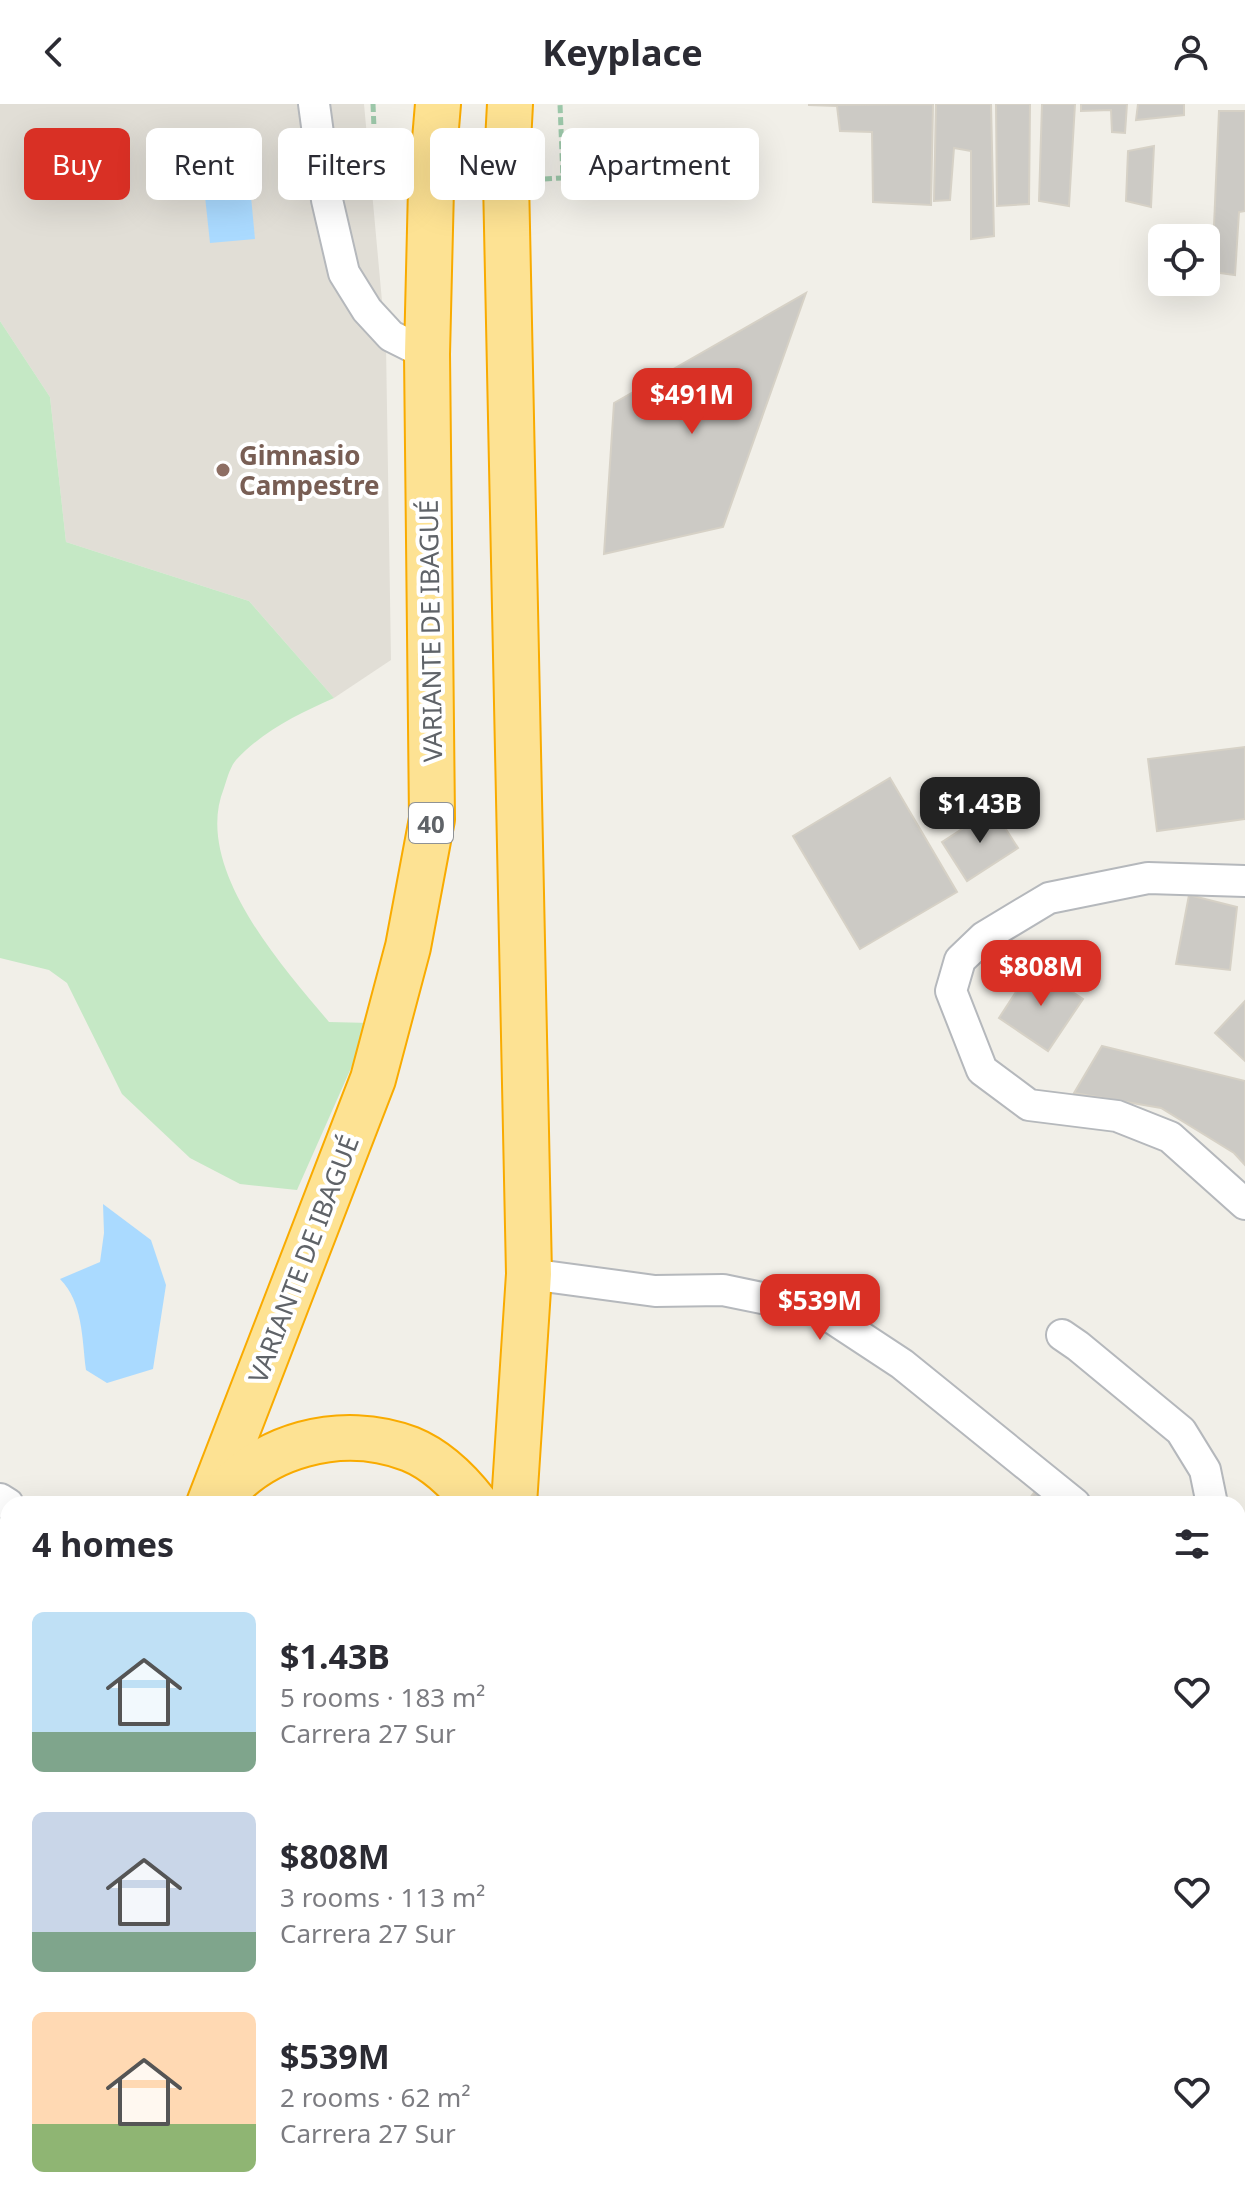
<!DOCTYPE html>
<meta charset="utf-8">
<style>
:root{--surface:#fff;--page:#f7f7f7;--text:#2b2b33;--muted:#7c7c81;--accent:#d93025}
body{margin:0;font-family:"Noto Sans",sans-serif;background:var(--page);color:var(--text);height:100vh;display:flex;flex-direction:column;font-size:30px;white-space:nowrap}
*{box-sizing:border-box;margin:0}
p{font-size:26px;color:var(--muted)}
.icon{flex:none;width:44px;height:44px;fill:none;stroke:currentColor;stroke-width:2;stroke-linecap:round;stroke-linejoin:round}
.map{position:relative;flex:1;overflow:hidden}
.side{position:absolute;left:0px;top:1392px;width:1246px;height:712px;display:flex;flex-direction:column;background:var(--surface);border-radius:24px 24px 0 0;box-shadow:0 8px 32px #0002}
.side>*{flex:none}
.guide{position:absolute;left:24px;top:24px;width:800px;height:72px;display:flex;gap:16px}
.tools{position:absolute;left:1148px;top:120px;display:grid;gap:16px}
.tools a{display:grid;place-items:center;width:72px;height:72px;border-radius:12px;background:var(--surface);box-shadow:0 8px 32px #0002;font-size:40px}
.price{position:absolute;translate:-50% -68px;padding:0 18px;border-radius:16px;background:var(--accent);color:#fff;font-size:26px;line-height:52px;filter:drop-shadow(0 2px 4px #0008)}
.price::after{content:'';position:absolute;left:50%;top:48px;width:24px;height:18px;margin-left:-12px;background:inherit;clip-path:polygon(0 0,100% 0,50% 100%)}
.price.current{background:#222;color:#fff}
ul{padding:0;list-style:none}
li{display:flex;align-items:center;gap:24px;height:200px;padding:0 32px}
li span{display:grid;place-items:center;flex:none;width:224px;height:160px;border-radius:12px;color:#555}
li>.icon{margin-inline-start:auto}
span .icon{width:96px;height:96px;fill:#fffc;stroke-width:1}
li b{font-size:34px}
h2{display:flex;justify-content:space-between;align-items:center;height:96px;padding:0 32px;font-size:34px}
.tag{padding:0 28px;border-radius:12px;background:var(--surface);box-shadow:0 8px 32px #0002;font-size:28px;line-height:72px}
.tag.current{background:var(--accent);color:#fff}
header{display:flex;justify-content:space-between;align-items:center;height:104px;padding:0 32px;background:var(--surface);font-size:36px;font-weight:700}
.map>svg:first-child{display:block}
.education{fill:#e1ded6}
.green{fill:#c5e8c5}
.water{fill:#aadaff}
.building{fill:#cccac5;stroke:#d6d1c6;stroke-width:2}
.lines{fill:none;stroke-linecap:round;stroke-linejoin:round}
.lane-casing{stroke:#b5b8bc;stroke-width:20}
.street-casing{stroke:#b5b8bc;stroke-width:34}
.highway-casing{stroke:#f9ab00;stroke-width:48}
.path{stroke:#9cc7a9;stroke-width:5;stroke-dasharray:8 4;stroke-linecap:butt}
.lane{stroke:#fff;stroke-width:16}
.street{stroke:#fff;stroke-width:30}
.highway{stroke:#fde293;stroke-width:44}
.education-dot{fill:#8d6e63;stroke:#fff;stroke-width:3}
.labels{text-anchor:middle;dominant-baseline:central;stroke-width:8;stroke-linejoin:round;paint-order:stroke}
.shield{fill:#fff;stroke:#8f9295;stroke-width:2}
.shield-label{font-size:24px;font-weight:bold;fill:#5f6368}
.education-label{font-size:26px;font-weight:bold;fill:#785e54;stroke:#fff;text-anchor:start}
.street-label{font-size:26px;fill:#5f6368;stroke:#fff}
</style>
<header><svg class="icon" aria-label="back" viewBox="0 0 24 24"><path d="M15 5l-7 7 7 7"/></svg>Keyplace<svg class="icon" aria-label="person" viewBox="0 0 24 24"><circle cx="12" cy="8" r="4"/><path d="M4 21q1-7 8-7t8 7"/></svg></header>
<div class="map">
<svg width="1245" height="2104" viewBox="0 0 1245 2104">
<rect width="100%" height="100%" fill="#f1efe8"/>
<path class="education" d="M0 0H364L386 241 391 556 334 594 249 497 66 438 50 293 0 217Z"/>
<path class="green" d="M0 217 50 293 66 438 249 497 334 594C298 610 263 627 236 656 230 663 227 675 224 684 192 763 282 862 329 918L371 919 297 1086 240 1080 190 1054 122 990 67 879 49 866 0 854Z"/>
<g class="water">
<path d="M247 50 255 135 210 139 201 55Z"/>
<path d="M103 1100 151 1136 166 1181 153 1265 107 1279 86 1266C82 1235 83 1198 60 1175L100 1158 104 1129Z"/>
</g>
<g class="building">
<path d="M933 0 931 101 873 98 872 28 840 27 837 2 808 1Z"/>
<path d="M936 0H991L994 132 971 135V47L954 44 950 96 934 97Z"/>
<path d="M996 0H1030L1029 100 997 102Z"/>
<path d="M1042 0H1075L1069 102 1039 97Z"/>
<path d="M1081 0H1127L1125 29 1112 28 1111 6 1081 7Z"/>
<path d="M1138 0H1184V11L1136 16Z"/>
<path d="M1219 7H1245V107L1239 108 1235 171 1212 168Z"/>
<path d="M1154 42 1151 103 1126 97 1128 47Z"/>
<path d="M680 47H705L704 89 678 88Z"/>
<path d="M806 189 723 423 604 450 614 299Z"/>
<path d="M1245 643V715L1157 727 1148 655Z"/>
<path d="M890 674 957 788 860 845 793 732Z"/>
<path d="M993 705 1018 744 967 777 942 738Z"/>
<path d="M1189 791 1237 803 1230 866 1176 860Z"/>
<path d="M1033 862 1083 895 1048 947 999 914Z"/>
<path d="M1245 897V957L1215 929Z"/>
<path d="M1102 942 1245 977V1061L1234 1049 1161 1004 1074 989Z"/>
<path d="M1038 1384 1057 1400H1025Z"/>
<path d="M1238 1676 1245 1678V1736L1238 1735Z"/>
</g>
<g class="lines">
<g class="lane-casing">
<g id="lane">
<path d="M1238 1925 1245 1923"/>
<path d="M620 2096 628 2104"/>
<path d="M407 2104 412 2096"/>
<path d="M922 2104 923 2096"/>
</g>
</g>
<g class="street-casing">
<g id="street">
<path d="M314 0 327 96 344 169 367 206 391 232 427 250"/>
<path d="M1245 777 1148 774 1049 794 984 833 960 856 951 887 982 966 1029 1001 1117 1012 1170 1033 1245 1100"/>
<path d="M529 1170 655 1187 723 1186 820 1206 902 1260 1075 1400"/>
<path d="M1062 1231 1078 1242 1181 1327 1205 1366 1212 1400"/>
<path d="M0 1395 8 1400"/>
<path d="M1238 1654 1245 1656"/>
</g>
</g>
<g class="highway-casing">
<g id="highway">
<path d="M510 0 506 76 529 1170 514 1400"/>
<path d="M209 1400 373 975 408 843 432 715 427 250 431 84 438 0"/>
<path d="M216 1400C259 1340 342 1319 410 1345 437 1356 459 1378 476 1400"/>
<path d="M0 1755 8 1742"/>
<path d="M229 2104 235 2096"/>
</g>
</g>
<g class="path">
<path d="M373 0 375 48 394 47"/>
<path d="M544 75 563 74 560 0"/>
</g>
<use href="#lane" class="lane"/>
<use href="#street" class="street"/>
<use href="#highway" class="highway"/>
</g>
<circle class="education-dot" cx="223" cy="366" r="8"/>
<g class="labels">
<rect class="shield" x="409" y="699" width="44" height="40" rx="6"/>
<g class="shield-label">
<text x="431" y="719">40</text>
</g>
<g class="education-label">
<text x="239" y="351">Gimnasio<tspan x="239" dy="30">Campestre</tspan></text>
</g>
<g class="street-label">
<text transform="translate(430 527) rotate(-91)">VARIANTE DE IBAGUÉ</text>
<text transform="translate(303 1155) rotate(-69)">VARIANTE DE IBAGUÉ</text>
</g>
</g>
</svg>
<div class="tools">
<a><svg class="icon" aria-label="locate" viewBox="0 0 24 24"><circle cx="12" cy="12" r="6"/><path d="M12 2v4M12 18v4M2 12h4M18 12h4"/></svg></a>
</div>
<b class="price" style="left:692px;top:332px">$491M</b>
<b class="price current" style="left:980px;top:741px">$1.43B</b>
<b class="price" style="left:1041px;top:904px">$808M</b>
<b class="price" style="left:820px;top:1238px">$539M</b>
<div class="guide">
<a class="tag current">Buy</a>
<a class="tag">Rent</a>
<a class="tag">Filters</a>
<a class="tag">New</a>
<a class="tag">Apartment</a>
</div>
<section class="side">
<h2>4 homes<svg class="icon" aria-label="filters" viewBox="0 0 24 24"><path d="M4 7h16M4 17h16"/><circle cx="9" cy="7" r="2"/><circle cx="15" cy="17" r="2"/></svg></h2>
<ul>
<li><span style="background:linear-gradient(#bfe0f5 75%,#7fa58c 0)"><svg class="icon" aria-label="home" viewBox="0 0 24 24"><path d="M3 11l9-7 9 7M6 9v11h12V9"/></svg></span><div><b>$1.43B</b><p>5 rooms · 183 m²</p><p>Carrera 27 Sur</p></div><svg class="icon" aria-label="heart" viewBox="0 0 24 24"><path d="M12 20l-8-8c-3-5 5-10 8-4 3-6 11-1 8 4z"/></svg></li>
<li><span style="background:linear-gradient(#c9d6e8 75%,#7fa58c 0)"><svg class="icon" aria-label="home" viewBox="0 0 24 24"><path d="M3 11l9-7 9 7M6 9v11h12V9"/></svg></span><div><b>$808M</b><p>3 rooms · 113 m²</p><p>Carrera 27 Sur</p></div><svg class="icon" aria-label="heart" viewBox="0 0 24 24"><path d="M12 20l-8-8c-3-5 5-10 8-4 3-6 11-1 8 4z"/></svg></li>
<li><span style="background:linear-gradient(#ffd9b3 70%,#8fb573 0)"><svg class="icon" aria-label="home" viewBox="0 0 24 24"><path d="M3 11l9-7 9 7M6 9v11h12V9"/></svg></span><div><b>$539M</b><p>2 rooms · 62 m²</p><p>Carrera 27 Sur</p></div><svg class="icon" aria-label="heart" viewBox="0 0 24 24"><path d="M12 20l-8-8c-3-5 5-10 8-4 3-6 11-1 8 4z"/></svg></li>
</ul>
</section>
</div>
